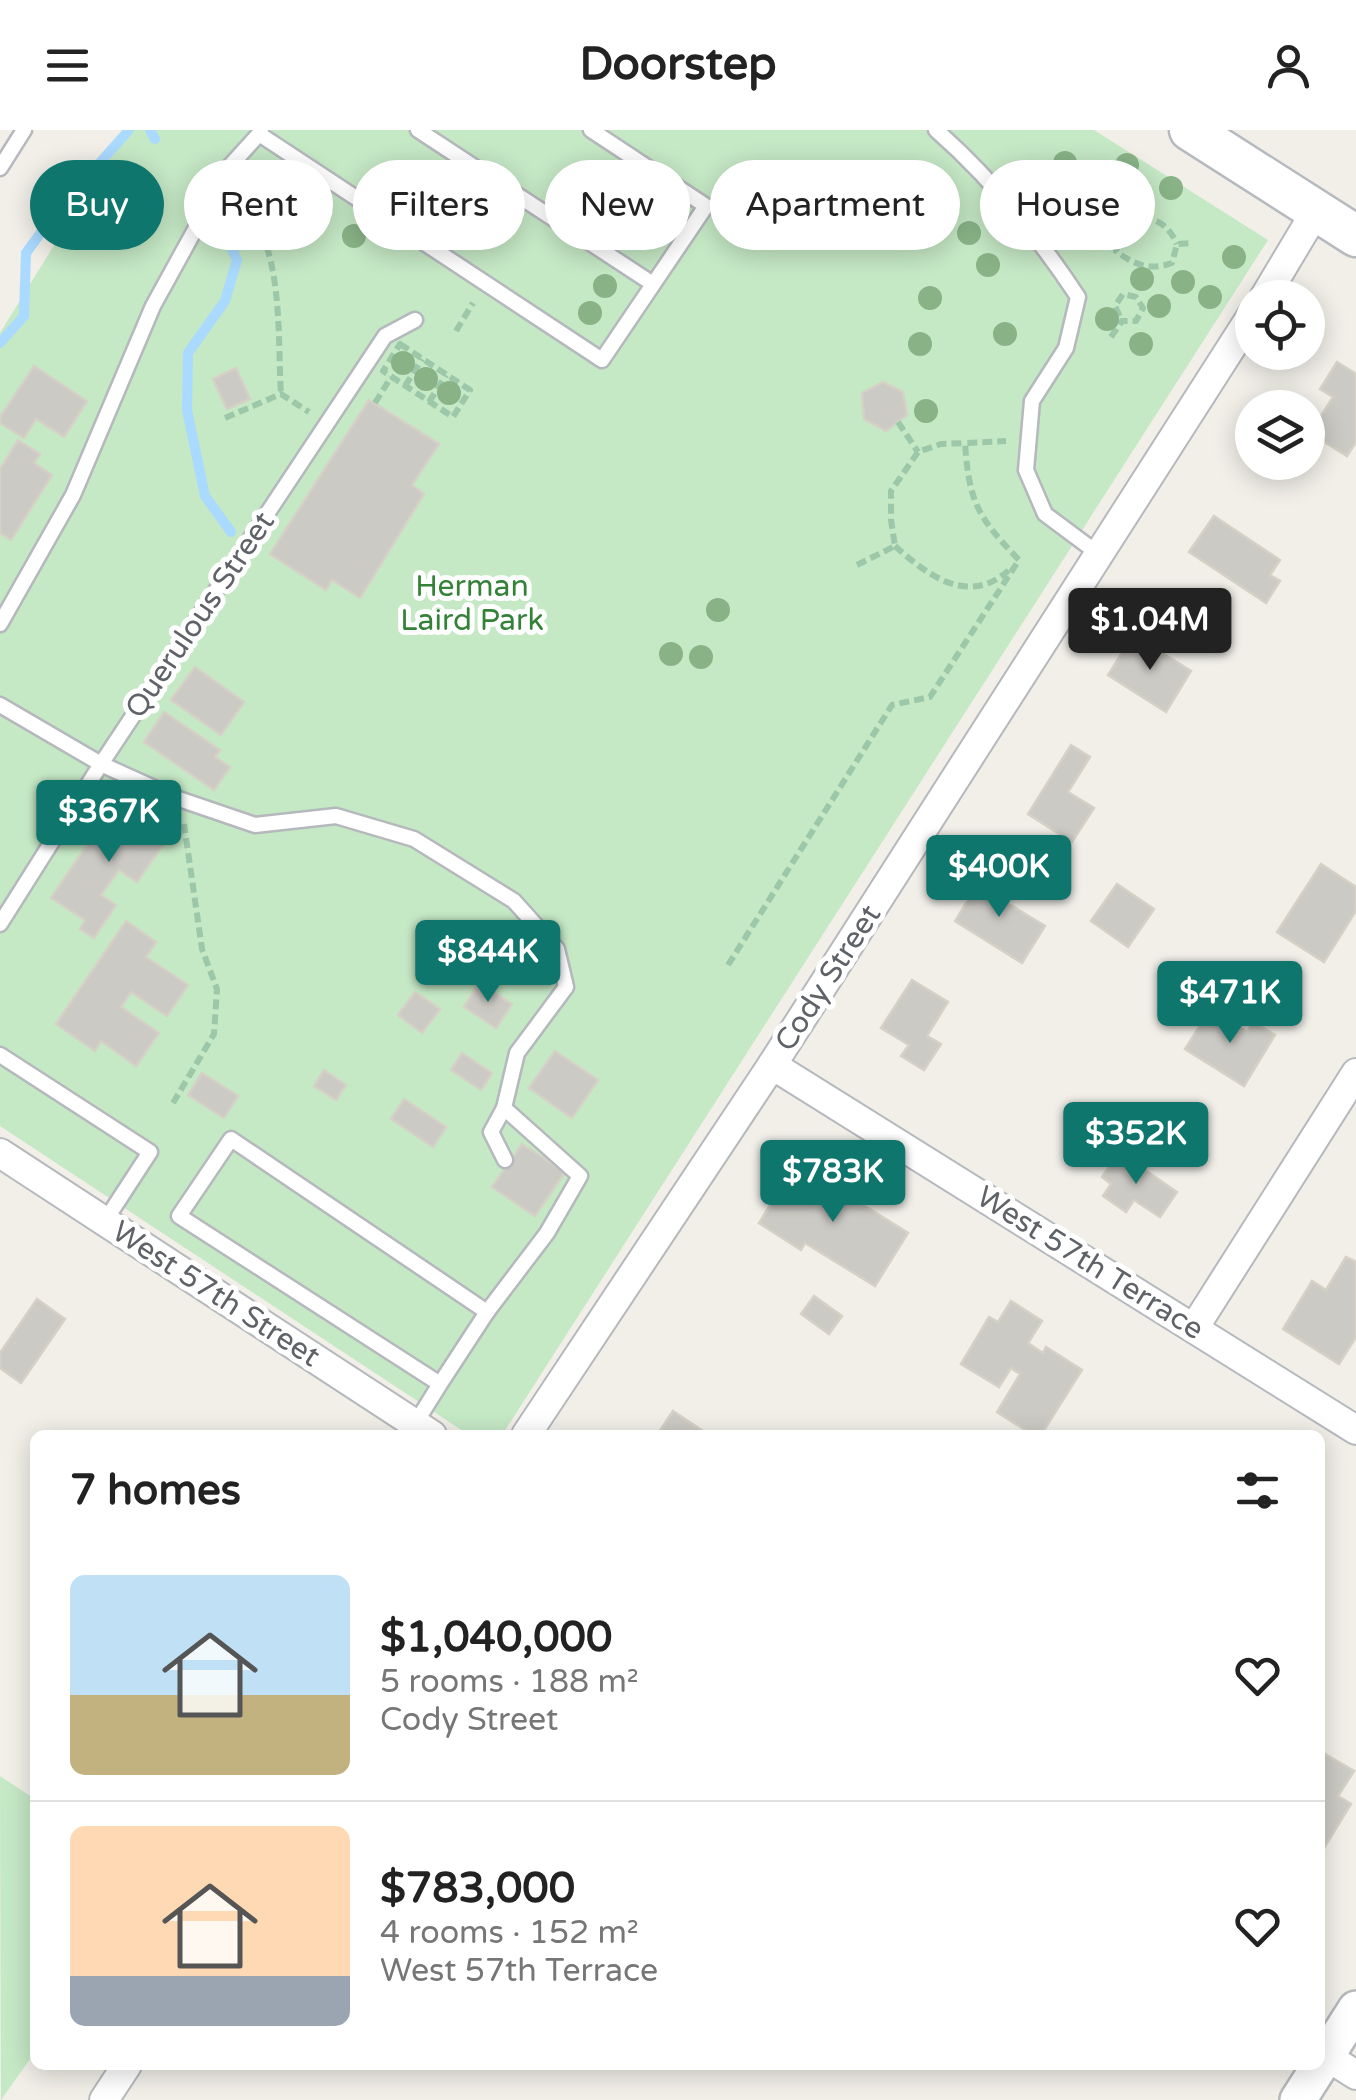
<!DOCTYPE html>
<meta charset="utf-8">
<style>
:root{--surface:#fff;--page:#f2f2f2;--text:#222;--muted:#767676;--line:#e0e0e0;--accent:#0f766e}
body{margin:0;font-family:"Varela Round",sans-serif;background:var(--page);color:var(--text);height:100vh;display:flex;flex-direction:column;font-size:38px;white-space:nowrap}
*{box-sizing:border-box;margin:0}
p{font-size:32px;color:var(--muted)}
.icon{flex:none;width:55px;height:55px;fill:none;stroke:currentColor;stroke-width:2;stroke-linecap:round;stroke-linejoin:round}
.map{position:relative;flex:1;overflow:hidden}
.panel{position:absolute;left:30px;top:1300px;width:1295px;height:640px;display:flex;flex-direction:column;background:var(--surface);border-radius:15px;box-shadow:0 5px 25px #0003}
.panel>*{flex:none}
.guide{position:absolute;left:30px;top:30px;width:1298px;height:90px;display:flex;gap:20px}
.controls{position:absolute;left:1235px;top:150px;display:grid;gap:20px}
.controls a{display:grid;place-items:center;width:90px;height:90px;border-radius:50%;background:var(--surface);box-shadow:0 5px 25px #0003;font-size:50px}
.price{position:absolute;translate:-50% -85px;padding:0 22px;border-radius:10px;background:var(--accent);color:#fff;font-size:32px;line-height:65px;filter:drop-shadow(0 2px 5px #0008)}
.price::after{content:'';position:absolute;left:50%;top:60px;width:30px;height:22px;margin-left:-15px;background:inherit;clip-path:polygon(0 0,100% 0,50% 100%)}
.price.current{background:#222;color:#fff}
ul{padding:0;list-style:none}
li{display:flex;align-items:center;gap:30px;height:250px;padding:0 40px}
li+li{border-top:2px solid var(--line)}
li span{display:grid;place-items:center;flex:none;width:280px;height:200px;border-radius:15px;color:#555}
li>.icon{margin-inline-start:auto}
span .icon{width:120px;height:120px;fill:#fffc;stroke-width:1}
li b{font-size:42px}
h2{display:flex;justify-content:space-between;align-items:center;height:120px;padding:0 40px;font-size:42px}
.chip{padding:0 35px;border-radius:45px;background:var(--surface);box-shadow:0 5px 25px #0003;font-size:35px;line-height:90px}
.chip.current{background:var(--accent);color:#fff}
header{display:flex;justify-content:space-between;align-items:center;height:130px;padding:0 40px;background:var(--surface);font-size:45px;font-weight:700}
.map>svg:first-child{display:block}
.green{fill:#c5e8c5}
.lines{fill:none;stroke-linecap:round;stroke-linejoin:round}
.stream{stroke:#aadaff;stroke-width:10}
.building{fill:#cccac5;stroke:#d6d1c6;stroke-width:2.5}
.service-casing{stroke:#b5b8bc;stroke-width:19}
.minor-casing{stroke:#b5b8bc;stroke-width:32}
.tertiary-casing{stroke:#b5b8bc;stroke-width:40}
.secondary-casing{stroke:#b6babf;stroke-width:45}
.path{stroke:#9cc7a9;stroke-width:6;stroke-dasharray:10 5;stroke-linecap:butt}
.service{stroke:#fff;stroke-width:14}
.minor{stroke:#fff;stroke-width:28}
.tertiary{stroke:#fff;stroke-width:35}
.secondary{stroke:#fff;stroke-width:40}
.tree{fill:#89b387}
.labels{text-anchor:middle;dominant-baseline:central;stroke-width:10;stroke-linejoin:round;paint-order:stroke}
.park-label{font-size:30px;fill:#348238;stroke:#fff}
.street-label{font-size:30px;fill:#5f6368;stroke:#fff}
</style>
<header><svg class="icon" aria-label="menu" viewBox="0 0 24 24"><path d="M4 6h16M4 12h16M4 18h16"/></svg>Doorstep<svg class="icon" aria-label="person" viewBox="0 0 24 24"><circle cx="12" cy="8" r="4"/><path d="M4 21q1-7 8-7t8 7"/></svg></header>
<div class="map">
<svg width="1356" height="1970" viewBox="0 0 1356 1970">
<rect width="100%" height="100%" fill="#f1efe8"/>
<g class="green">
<path d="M125 0H1094L1268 110 502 1305H469L0 996V203Z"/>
<path d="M0 1646 35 1669V1922L1 1970Z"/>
</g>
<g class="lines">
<g class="stream">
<path d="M150 0 155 9"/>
<path d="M222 98 237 130 225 171 188 223 187 280 205 366 231 402"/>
<path d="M0 213 24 186 26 123 56 82 129 0"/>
</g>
</g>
<g class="building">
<path d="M1337 232 1356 244V312L1347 326 1310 303 1333 267 1320 259Z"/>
<path d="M34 236 87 271 64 307 36 289 24 308 0 293V287Z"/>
<path d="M236 238 250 269 227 279 213 249Z"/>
<path d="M883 252 903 262 907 285 886 301 864 289 862 263Z"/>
<path d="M369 270 439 314 412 355 424 364 360 468 332 450 326 460 270 424Z"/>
<path d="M18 310 40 324 34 333 52 345 11 410 0 403V339Z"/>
<path d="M1214 386 1280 430 1270 445 1280 451 1266 473 1189 422Z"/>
<path d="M1133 505 1191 541 1166 582 1108 545Z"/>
<path d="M195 537 244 572 221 605 171 570Z"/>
<path d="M164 582 220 620 215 627 230 637 214 660 144 612Z"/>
<path d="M1071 615 1090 627 1068 662 1094 678 1072 712 1028 684Z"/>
<path d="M117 671 169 706 137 752 119 740 101 765 116 775 94 808 80 799 85 790 51 768Z"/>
<path d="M1321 734 1356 757V781L1324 832 1277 802Z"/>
<path d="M985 743 1007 756 999 768 1045 796 1022 833 955 791Z"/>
<path d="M1117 754 1154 779 1128 817 1091 791Z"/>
<path d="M126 791 156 812 146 827 188 855 167 886 131 862 121 877 159 903 136 936 101 911 95 921 56 894Z"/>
<path d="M912 850 948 872 927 906 941 914 924 940 901 926 909 915 881 898Z"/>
<path d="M479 853 512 874 496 898 464 877Z"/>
<path d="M415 862 440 879 422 903 398 885Z"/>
<path d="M1211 878 1247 902 1253 892 1275 905 1244 956 1185 919Z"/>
<path d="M555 921 598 950 572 988 529 958Z"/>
<path d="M462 923 492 943 481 960 451 940Z"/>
<path d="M324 940 346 955 336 970 314 956Z"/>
<path d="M202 943 238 966 224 988 188 965Z"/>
<path d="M404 969 446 997 433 1017 391 989Z"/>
<path d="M522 1014 565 1042 535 1086 492 1057Z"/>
<path d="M1119 1022 1177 1062 1160 1087 1134 1070 1126 1082 1103 1066 1111 1054 1102 1047Z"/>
<path d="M796 1033 908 1103 875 1156 805 1113 801 1120 759 1093Z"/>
<path d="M1346 1127 1356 1132V1207L1339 1234 1283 1199 1312 1151 1326 1160Z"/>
<path d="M814 1166 842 1186 829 1204 801 1184Z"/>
<path d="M37 1169 65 1189 21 1253 0 1238V1223Z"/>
<path d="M1011 1171 1042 1191 1028 1213 1043 1223 1046 1217 1082 1240 1041 1305H1033L997 1282 1020 1244 1011 1238 999 1257 961 1234 989 1187 998 1192Z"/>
<path d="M673 1281 709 1305H657Z"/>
<path d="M1320 1621 1354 1641 1338 1666 1351 1674 1321 1723Z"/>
</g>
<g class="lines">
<g class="service-casing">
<g id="service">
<path d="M261 0 259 4 602 230 706 76 591 0"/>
<path d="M418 0 653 154"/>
<path d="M936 0C992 49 1037 105 1078 167L1066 218 1032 271 1026 340 1045 384 1100 425"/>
<path d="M0 38 24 0"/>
<path d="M0 494 73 365 153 176 230 36 259 4"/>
<path d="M0 575 101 634 176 668 255 695 336 686 414 709 514 771 557 819 566 857 517 923 504 978 580 1046 547 1103 487 1182"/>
<path d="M0 794 101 634 385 206 415 190"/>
<path d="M0 925 150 1022 105 1091"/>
<path d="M504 978 491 1002 505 1030"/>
<path d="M415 1294 440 1254 179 1086 231 1009 487 1182 440 1254"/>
</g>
</g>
<g class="minor-casing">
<g id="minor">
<path d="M1264 168 1316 81"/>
<path d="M772 935 1356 1300"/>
<path d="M0 1023 432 1305"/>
<path d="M1194 1198 1356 943"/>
<path d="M526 1305 772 935 1252 185"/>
<path d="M1326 1926 1356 1945"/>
<path d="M104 1970 127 1935"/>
</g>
</g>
<g class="tertiary-casing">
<path id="tertiary" d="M1298 1970 1356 1879"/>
</g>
<g class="secondary-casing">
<path id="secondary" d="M1190 0 1356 106"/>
</g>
<g class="path">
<path d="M234 68C286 104 277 208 281 264"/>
<path d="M1113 102 1120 106 1116 121C1134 135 1150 141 1172 133L1177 114 1191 113"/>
<path d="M1120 106 1136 88C1156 86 1169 96 1177 114"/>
<path d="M456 201 473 173"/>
<path d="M1111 207 1122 191H1136L1143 178 1136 167 1123 164 1115 176 1122 191"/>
<path d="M400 214 470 260 453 287 383 241Z"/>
<path d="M405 256 422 229"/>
<path d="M429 272 446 245"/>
<path d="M375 273 391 247"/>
<path d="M225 288 281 264 309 282"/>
<path d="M898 292 918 322"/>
<path d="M895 416C928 446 970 477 1010 439"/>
<path d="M857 435 895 416 891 390V361L918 322 941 314 965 313"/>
<path d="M728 835 892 575 930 567 1019 430C978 387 969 373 965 313L1006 311"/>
<path d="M173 973 214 904 217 859 202 819 184 694"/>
</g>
<use href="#service" class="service"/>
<use href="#minor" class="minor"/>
<use href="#tertiary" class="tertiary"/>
<use href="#secondary" class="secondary"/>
</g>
<g class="tree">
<circle cx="1065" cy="33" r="12"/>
<circle cx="1127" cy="35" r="12"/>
<circle cx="1171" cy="58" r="12"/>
<circle cx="917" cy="66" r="12"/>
<circle cx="659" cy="77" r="12"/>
<circle cx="969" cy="103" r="12"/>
<circle cx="642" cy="104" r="12"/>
<circle cx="354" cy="106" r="12"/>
<circle cx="1234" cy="127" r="12"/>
<circle cx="988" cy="135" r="12"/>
<circle cx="1142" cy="149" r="12"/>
<circle cx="1183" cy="152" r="12"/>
<circle cx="605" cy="156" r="12"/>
<circle cx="1210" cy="167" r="12"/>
<circle cx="930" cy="168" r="12"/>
<circle cx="1159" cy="176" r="12"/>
<circle cx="590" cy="183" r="12"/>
<circle cx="1107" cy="189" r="12"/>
<circle cx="1005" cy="204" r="12"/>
<circle cx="920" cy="214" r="12"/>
<circle cx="1141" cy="214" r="12"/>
<circle cx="403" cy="233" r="12"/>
<circle cx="426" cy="249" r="12"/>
<circle cx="449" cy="263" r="12"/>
<circle cx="926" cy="281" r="12"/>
<circle cx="718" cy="480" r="12"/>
<circle cx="671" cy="524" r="12"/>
<circle cx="701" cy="527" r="12"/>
</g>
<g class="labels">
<g class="park-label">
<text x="472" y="456">Herman<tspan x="472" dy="34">Laird Park</tspan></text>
</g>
<g class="street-label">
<text transform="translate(200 485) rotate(-56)">Querulous Street</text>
<text transform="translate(828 848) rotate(-57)">Cody Street</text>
<text transform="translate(1090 1133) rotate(32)">West 57th Terrace</text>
<text transform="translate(216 1164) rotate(33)">West 57th Street</text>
</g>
</g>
</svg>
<div class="controls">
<a><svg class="icon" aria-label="locate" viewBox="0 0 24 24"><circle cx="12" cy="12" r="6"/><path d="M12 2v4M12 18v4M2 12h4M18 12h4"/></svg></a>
<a><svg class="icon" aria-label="layers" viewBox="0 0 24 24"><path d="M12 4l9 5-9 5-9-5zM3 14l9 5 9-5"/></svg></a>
</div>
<b class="price current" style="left:1150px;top:543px">$1.04M</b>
<b class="price" style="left:109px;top:735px">$367K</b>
<b class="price" style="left:999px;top:790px">$400K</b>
<b class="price" style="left:488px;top:875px">$844K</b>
<b class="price" style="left:1230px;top:916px">$471K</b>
<b class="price" style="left:1136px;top:1057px">$352K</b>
<b class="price" style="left:833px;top:1095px">$783K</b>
<div class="guide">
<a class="chip current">Buy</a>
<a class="chip">Rent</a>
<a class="chip">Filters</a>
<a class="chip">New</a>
<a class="chip">Apartment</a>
<a class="chip">House</a>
</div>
<section class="panel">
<h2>7 homes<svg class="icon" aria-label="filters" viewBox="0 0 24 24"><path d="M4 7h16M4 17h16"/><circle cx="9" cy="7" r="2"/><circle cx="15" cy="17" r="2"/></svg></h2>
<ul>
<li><span style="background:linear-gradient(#bfe0f5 60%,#c2b280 0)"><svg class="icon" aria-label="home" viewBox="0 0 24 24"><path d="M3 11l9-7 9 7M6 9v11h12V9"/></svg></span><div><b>$1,040,000</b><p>5 rooms · 188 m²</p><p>Cody Street</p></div><svg class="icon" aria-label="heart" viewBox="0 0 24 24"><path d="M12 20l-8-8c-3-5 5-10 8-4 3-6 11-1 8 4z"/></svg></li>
<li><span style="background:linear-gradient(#ffd9b3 75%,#9aa5b1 0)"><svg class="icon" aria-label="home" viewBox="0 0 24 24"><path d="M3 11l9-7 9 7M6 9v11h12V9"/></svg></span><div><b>$783,000</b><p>4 rooms · 152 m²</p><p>West 57th Terrace</p></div><svg class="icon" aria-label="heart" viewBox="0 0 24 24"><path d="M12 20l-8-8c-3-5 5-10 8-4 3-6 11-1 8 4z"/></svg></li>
</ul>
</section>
</div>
